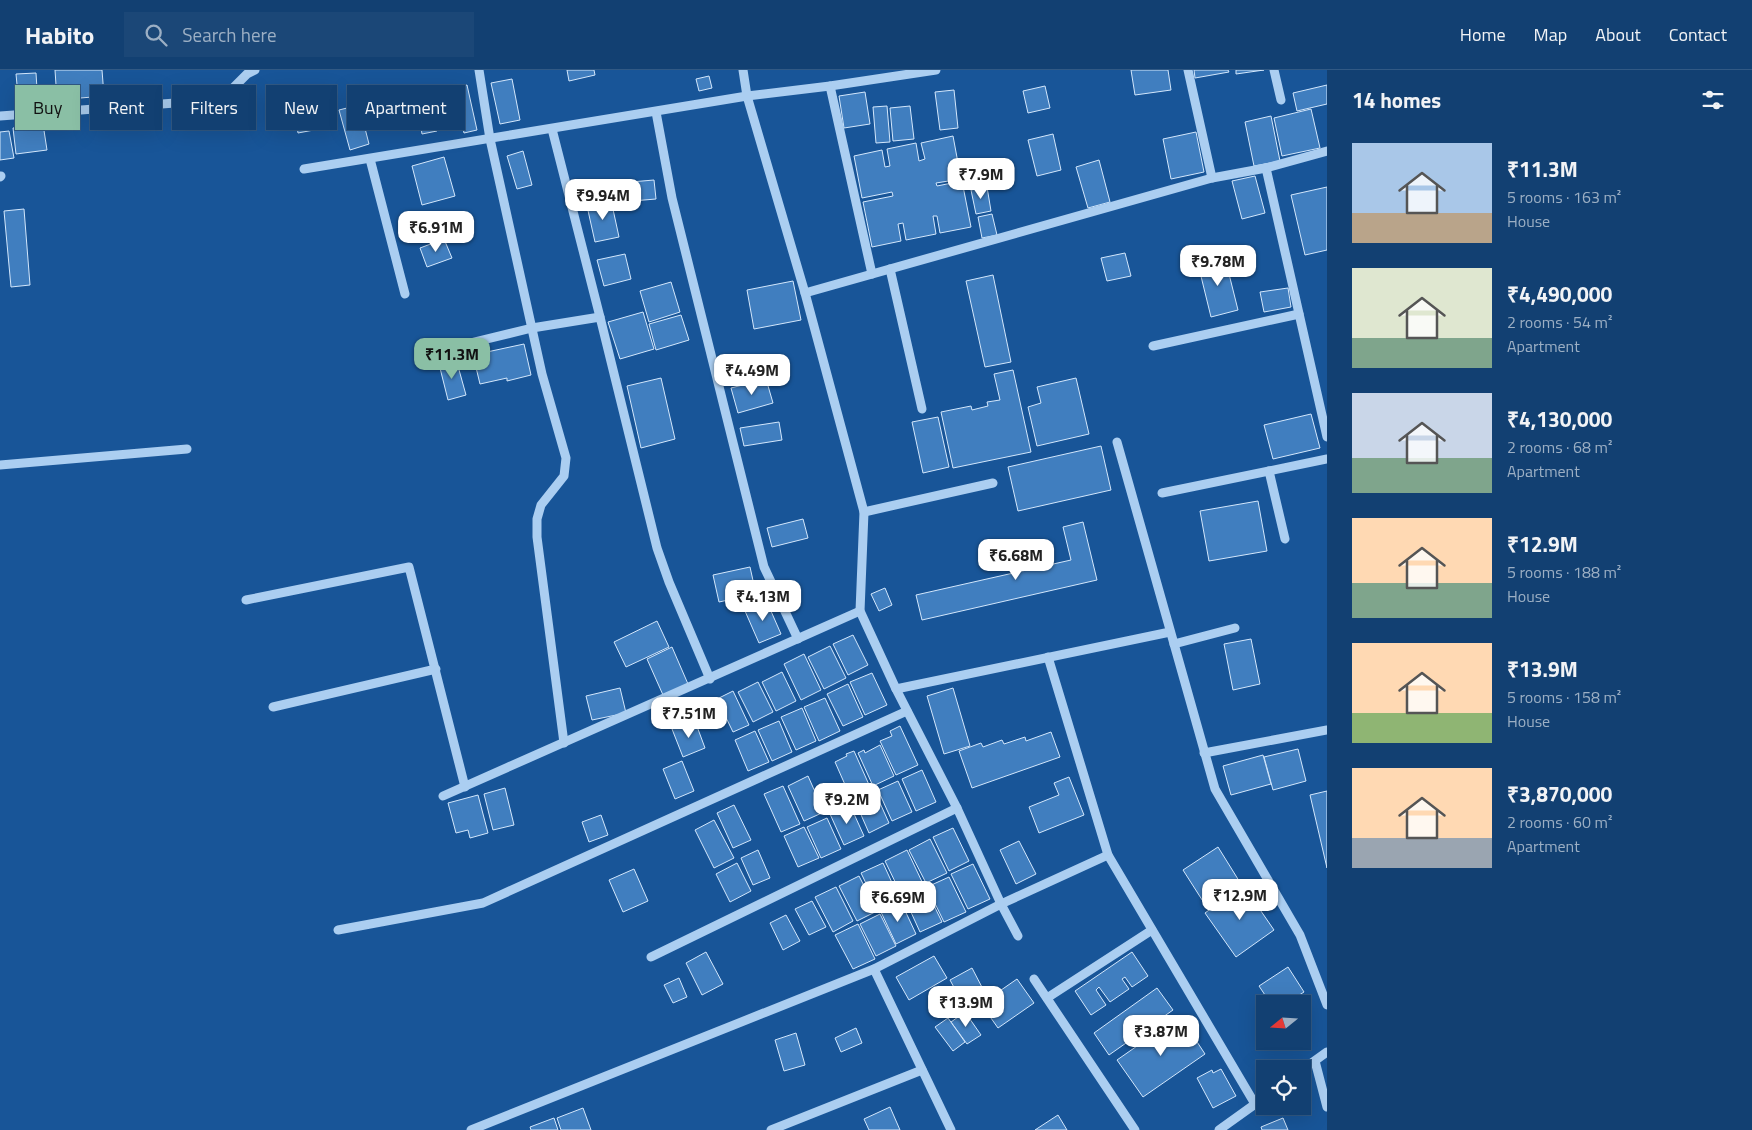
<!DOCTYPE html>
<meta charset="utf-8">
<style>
:root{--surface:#124072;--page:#1b4777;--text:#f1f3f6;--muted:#9cafc4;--line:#315984;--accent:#8abfa5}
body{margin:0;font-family:"Titillium Web",sans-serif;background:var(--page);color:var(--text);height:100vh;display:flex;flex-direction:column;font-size:19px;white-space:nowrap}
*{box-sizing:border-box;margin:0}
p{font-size:16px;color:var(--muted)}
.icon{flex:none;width:28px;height:28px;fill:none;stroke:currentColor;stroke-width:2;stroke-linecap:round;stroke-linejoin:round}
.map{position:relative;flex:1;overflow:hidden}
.drawer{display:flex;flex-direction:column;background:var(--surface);width:425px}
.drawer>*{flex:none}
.banner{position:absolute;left:15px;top:15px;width:475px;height:45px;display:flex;gap:10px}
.needle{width:32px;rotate:252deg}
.controls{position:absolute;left:1256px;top:925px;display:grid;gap:10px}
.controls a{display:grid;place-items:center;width:55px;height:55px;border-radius:0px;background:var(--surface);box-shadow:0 5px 20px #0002,0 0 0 1px var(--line);font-size:25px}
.price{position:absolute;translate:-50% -42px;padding:0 11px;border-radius:10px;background:#fff;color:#222;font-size:16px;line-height:32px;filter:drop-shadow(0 1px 2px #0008)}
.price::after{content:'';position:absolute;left:50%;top:30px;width:15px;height:11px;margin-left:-8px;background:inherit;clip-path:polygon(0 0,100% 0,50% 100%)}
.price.active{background:var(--accent);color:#111}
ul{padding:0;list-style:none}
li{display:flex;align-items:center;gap:15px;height:125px;padding:0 25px}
li span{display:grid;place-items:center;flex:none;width:140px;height:100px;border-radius:0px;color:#555}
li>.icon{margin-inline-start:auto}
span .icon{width:60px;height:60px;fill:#fffc;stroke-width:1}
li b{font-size:21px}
h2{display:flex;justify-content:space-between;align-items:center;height:60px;padding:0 25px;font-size:21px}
.pill{padding:0 18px;border-radius:0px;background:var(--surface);box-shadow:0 5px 20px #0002,0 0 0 1px var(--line);font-size:18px;line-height:45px}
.pill.active{background:var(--accent);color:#111}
header{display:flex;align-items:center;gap:30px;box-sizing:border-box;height:70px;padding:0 25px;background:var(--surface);border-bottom:1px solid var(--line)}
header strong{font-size:24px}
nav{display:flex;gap:28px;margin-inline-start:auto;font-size:18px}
.search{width:350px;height:45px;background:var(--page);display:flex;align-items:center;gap:12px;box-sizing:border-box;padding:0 18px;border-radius:0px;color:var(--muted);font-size:19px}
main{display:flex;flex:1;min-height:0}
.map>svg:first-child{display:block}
.building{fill:#407ebf;stroke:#d3e7fc}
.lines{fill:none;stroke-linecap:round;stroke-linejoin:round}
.minor{stroke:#abcef1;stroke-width:9}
</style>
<header>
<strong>Habito</strong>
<div class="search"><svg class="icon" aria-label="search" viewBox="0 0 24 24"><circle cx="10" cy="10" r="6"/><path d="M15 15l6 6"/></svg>Search here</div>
<nav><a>Home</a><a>Map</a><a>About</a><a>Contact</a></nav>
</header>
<main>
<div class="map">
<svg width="1327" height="1060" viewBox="0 0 1327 1060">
<rect width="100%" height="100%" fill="#185598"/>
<g class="building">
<path d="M55 0H102L104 26 57 30Z"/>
<path d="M567 0H594L595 5 569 11Z"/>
<path d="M1131 0H1168L1171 20 1135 25Z"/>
<path d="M1194 0H1228L1229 2 1195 8Z"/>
<path d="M1236 0H1264L1236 4Z"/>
<path d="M36 3 38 35 19 36 16 4Z"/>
<path d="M709 6 712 18 699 21 696 9Z"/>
<path d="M512 9 520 50 500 54 491 13Z"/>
<path d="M467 15 477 60 464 63 454 18Z"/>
<path d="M1327 15V34L1297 41 1293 23Z"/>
<path d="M1045 16 1050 38 1028 43 1023 21Z"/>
<path d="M954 20 958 58 940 60 935 22Z"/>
<path d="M865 22 870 54 844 58 839 26Z"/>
<path d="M359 35 369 74 350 80 339 40Z"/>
<path d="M887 36 890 72 876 73 873 37Z"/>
<path d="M910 36 914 69 893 71 890 38Z"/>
<path d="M1311 39 1320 78 1282 86 1274 48Z"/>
<path d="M316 46 319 59 298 63 296 50Z"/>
<path d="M1271 46 1280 91 1254 96 1245 52Z"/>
<path d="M435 49 437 61 422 64 420 52Z"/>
<path d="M43 54 47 80 16 84 13 58Z"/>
<path d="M9 61 14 88 0 90V62Z"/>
<path d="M1196 62 1204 102 1171 109 1163 69Z"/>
<path d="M1053 64 1061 100 1037 106 1028 70Z"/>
<path d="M953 66 961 109 936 113 937 116 962 111 971 157 940 163 937 146H933L936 164 906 170 903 153 898 154 901 171 872 177 863 132 893 126 892 122 862 128 854 86 882 80 885 97 890 96 887 79 916 73 919 91 925 89 921 73Z"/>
<path d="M523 81 532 115 517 119 507 86Z"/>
<path d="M444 87 455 126 422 135 412 96Z"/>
<path d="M1099 90 1110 132 1088 138 1076 97Z"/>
<path d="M1255 106 1265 143 1242 149 1232 111Z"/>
<path d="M654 110 656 129 620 132 619 113Z"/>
<path d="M987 117 991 141 976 144 971 120Z"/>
<path d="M1327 117V180L1305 185 1291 125Z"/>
<path d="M611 130 619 167 595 172 587 136Z"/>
<path d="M24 139 30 215 11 217 4 141Z"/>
<path d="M992 144 997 165 982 168 978 147Z"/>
<path d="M444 169 452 188 427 197 420 178Z"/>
<path d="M1125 183 1131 206 1107 211 1101 188Z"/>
<path d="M625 184 631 209 604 216 597 190Z"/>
<path d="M1225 188 1238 240 1211 247 1198 194Z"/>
<path d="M993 205 1011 292 985 297 966 211Z"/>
<path d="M793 211 801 250 754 259 747 220Z"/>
<path d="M671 212 680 242 649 252 640 221Z"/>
<path d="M1288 218 1291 237 1264 242 1260 222Z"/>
<path d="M643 242 654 279 620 289 608 252Z"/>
<path d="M681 245 689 270 656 280 649 254Z"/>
<path d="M524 274 531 305 507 311V308L480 314 473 285Z"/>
<path d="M456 289 466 325 448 330 439 294Z"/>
<path d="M1013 300 1031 382 953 398 941 342 971 336 972 340 988 336 987 332 1000 330 994 304Z"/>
<path d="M661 308 675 369 641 378 627 316Z"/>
<path d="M1076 308 1089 364 1037 376 1028 337 1041 333 1037 317Z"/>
<path d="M766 309 773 333 738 343 731 318Z"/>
<path d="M1311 344 1320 378 1273 389 1264 355Z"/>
<path d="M938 347 949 397 923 403 912 352Z"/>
<path d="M779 352 782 370 744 376 740 358Z"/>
<path d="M1101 376 1111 420 1018 441 1008 397Z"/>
<path d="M1258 431 1267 481 1209 491 1200 441Z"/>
<path d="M803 449 808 468 772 477 767 458Z"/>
<path d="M1083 452 1097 510 922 550 916 525 1071 490 1063 457Z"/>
<path d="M750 497 756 524 719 532 713 505Z"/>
<path d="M885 518 892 535 879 541 871 524Z"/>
<path d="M767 532 781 564 759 573 745 541Z"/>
<path d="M657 551 669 577 626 597 614 572Z"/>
<path d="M853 565 868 595 848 605 833 574Z"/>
<path d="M1251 569 1260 614 1233 620 1224 574Z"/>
<path d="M830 576 846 608 824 619 808 587Z"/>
<path d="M672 577 688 614 663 625 647 589Z"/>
<path d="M804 584 821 620 801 630 784 594Z"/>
<path d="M782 602 796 631 776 641 762 612Z"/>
<path d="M872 603 887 635 865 645 850 612Z"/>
<path d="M758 612 773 642 753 652 738 622Z"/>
<path d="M848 614 863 647 843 656 827 624Z"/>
<path d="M620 618 626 643 592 650 586 626Z"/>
<path d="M953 618 970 676 944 684 927 626Z"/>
<path d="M733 621 749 655 733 662 717 629Z"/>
<path d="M825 628 840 661 819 671 804 637Z"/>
<path d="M802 638 816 671 796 680 781 647Z"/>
<path d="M695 651 705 678 683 687 672 659Z"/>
<path d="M779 651 792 682 772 691 758 660Z"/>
<path d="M900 656 918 695 896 705 880 671 892 666 890 661Z"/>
<path d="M755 661 769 692 748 701 735 670Z"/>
<path d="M1051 662 1060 687 972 718 959 681 981 673 983 677 1002 670 1004 674 1025 667 1026 671Z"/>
<path d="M880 675 894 706 873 716 858 683 864 680 865 683Z"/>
<path d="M1298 679 1306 711 1273 720 1264 687Z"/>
<path d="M854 681 870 717 850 726 835 692 847 686 846 684Z"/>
<path d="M1263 685 1271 714 1231 725 1223 696Z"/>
<path d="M682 691 694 721 675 729 663 699Z"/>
<path d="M922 700 936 732 916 741 902 709Z"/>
<path d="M808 706 824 742 804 751 788 716Z"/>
<path d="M1069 707 1084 745 1039 763 1029 737 1059 725 1054 713Z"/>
<path d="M898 711 912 742 892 751 878 720Z"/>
<path d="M783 716 800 754 781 762 764 724Z"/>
<path d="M505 718 514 755 493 760 484 724Z"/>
<path d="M1327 721V798L1310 725Z"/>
<path d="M875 722 889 753 869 763 855 731Z"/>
<path d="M478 725 488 763 470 768 468 760 456 763 448 733Z"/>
<path d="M734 735 751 770 733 778 717 743Z"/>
<path d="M850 735 864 766 844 775 830 744Z"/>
<path d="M601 745 608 765 589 772 582 752Z"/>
<path d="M827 748 841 779 821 788 807 757Z"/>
<path d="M714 750 734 788 714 798 695 760Z"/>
<path d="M804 757 819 788 798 797 784 766Z"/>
<path d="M953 758 969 791 949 801 933 767Z"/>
<path d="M930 769 947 803 926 813 909 780Z"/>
<path d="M1019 771 1036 804 1016 814 1000 780Z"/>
<path d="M1218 777 1241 814 1206 836 1183 800Z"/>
<path d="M758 780 770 808 753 815 741 788Z"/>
<path d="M907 780 924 816 902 826 885 791Z"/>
<path d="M737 793 751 821 730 832 716 804Z"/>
<path d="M883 793 899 828 878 838 861 803Z"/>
<path d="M973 794 990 829 968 839 951 804Z"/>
<path d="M634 799 648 831 623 842 609 810Z"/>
<path d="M859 806 877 841 857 851 839 816Z"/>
<path d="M949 807 966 842 944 852 927 817Z"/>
<path d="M1243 815 1274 860 1236 887 1205 843Z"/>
<path d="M836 817 853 851 833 862 815 827Z"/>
<path d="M926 819 942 852 920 862 905 829Z"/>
<path d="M812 831 826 857 809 865 795 839Z"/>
<path d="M901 832 916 864 896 874 881 842Z"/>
<path d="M880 844 896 876 876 886 860 854Z"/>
<path d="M786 845 800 871 783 880 770 853Z"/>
<path d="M858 854 875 889 853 899 835 865Z"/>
<path d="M706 882 723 914 702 925 686 893Z"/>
<path d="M1132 882 1148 906 1132 917 1125 907 1122 909 1129 919 1110 932 1099 917 1096 920 1106 935 1091 945 1075 921Z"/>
<path d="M934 886 947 908 909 930 896 907Z"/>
<path d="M1288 897 1304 922 1285 934H1271L1259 916Z"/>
<path d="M972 898 985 923 963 934 950 910Z"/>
<path d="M679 908 687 927 673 933 664 915Z"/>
<path d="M1017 909 1034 933 998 958 981 934Z"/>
<path d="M1157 918 1173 940 1109 985 1094 963Z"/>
<path d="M965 942 981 965 967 974 951 952Z"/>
<path d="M1180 946 1205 984 1143 1027 1117 990Z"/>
<path d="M948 948 965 972 953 981 935 957Z"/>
<path d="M856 958 862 973 841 982 835 968Z"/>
<path d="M796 963 805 995 784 1001 775 970Z"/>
<path d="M1221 999 1236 1026 1213 1038 1197 1008 1212 1000 1213 1003Z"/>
<path d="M890 1037 900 1060H869L864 1049Z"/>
<path d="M583 1038 591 1060H561L557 1048Z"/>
<path d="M1058 1045 1067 1060H1035Z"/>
<path d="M554 1048 558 1060H531L530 1057Z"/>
<path d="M1283 1048 1288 1060H1262L1261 1057Z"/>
</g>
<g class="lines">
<g class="minor">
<path d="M479 0 490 69 542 304 566 388 564 406 541 435 537 449V467L564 673"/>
<path d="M743 0 747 26 805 223 864 442 860 541 896 619 957 738 1001 834 1018 866"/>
<path d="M1188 0 1212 108"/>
<path d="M1274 0 1281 30"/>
<path d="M830 16 872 204"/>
<path d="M656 42 672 128 764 497 798 569"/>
<path d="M0 46 202 31 229 22 247 4 255 0"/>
<path d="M552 59 600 247"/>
<path d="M370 89 405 224"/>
<path d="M1266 98 1327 367"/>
<path d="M304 99 747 26 830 16 936 0"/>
<path d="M0 107 1 106"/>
<path d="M890 199 922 339"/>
<path d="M805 223 1212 108 1266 98 1327 81"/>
<path d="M1153 276 1299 244"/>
<path d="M429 283 532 258 600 247 657 478 669 512 710 609"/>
<path d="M1117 372 1215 719 1300 865 1327 935"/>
<path d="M0 395 187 379"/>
<path d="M1269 401 1285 469"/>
<path d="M1162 423 1327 389"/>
<path d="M864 442 993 413"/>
<path d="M246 530 409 497 465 717"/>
<path d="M1174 574 1235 558"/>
<path d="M1048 587 1108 785 1255 1034"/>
<path d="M896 619 1170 562"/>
<path d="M273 637 436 599"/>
<path d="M1204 683 1327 660"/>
<path d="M443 726 860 541"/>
<path d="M338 860 483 833 907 641"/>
<path d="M651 887 957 738"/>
<path d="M874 899 951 1060"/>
<path d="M1034 909 1135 1060"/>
<path d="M1047 928 1152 860"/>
<path d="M1315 991 1327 1037"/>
<path d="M1302 1000 1327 982"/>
<path d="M471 1060 874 899 1001 834 1108 785"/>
<path d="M771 1060 922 1000"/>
<path d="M1219 1060 1265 1027"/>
</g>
</g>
</svg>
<div class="controls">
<a><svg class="needle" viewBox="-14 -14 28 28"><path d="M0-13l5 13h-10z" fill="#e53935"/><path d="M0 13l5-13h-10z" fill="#9cafc4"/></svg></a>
<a><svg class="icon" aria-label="locate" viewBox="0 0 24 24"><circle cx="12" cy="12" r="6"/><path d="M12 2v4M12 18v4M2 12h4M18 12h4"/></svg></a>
</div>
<b class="price" style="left:981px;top:130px">₹7.9M</b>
<b class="price" style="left:603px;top:151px">₹9.94M</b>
<b class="price" style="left:436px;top:183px">₹6.91M</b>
<b class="price" style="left:1218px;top:217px">₹9.78M</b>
<b class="price active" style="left:452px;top:310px">₹11.3M</b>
<b class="price" style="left:752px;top:326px">₹4.49M</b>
<b class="price" style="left:1016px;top:511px">₹6.68M</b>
<b class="price" style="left:763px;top:552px">₹4.13M</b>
<b class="price" style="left:689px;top:669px">₹7.51M</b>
<b class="price" style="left:847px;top:755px">₹9.2M</b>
<b class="price" style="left:1240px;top:851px">₹12.9M</b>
<b class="price" style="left:898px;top:853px">₹6.69M</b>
<b class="price" style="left:966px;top:958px">₹13.9M</b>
<b class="price" style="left:1161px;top:987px">₹3.87M</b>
<div class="banner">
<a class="pill active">Buy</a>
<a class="pill">Rent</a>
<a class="pill">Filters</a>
<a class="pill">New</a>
<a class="pill">Apartment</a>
</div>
</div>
<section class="drawer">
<h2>14 homes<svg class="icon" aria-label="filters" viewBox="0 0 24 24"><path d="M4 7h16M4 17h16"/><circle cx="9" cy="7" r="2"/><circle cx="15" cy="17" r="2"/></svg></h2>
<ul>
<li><span style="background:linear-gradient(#a9c7e8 70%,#b9a48a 0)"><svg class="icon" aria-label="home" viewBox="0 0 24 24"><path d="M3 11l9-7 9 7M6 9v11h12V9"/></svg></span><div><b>₹11.3M</b><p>5 rooms · 163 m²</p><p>House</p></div></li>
<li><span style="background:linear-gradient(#dfe7d0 70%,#7fa58c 0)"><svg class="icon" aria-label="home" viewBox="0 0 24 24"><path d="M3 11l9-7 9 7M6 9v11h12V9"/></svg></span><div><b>₹4,490,000</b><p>2 rooms · 54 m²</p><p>Apartment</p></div></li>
<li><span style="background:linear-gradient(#c9d6e8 65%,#7fa58c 0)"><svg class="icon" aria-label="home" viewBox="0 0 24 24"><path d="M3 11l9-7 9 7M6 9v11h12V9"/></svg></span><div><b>₹4,130,000</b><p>2 rooms · 68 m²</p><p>Apartment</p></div></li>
<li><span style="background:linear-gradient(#ffd9b3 65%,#7fa58c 0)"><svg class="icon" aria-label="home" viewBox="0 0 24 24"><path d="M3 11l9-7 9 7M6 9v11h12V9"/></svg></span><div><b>₹12.9M</b><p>5 rooms · 188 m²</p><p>House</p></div></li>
<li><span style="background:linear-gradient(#ffd9b3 70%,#8fb573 0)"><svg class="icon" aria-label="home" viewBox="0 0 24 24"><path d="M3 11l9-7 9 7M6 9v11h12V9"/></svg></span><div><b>₹13.9M</b><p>5 rooms · 158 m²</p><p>House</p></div></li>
<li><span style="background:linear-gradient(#ffd9b3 70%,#9aa5b1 0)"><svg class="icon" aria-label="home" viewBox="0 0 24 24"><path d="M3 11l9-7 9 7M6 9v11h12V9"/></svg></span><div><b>₹3,870,000</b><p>2 rooms · 60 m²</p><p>Apartment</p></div></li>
</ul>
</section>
</main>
